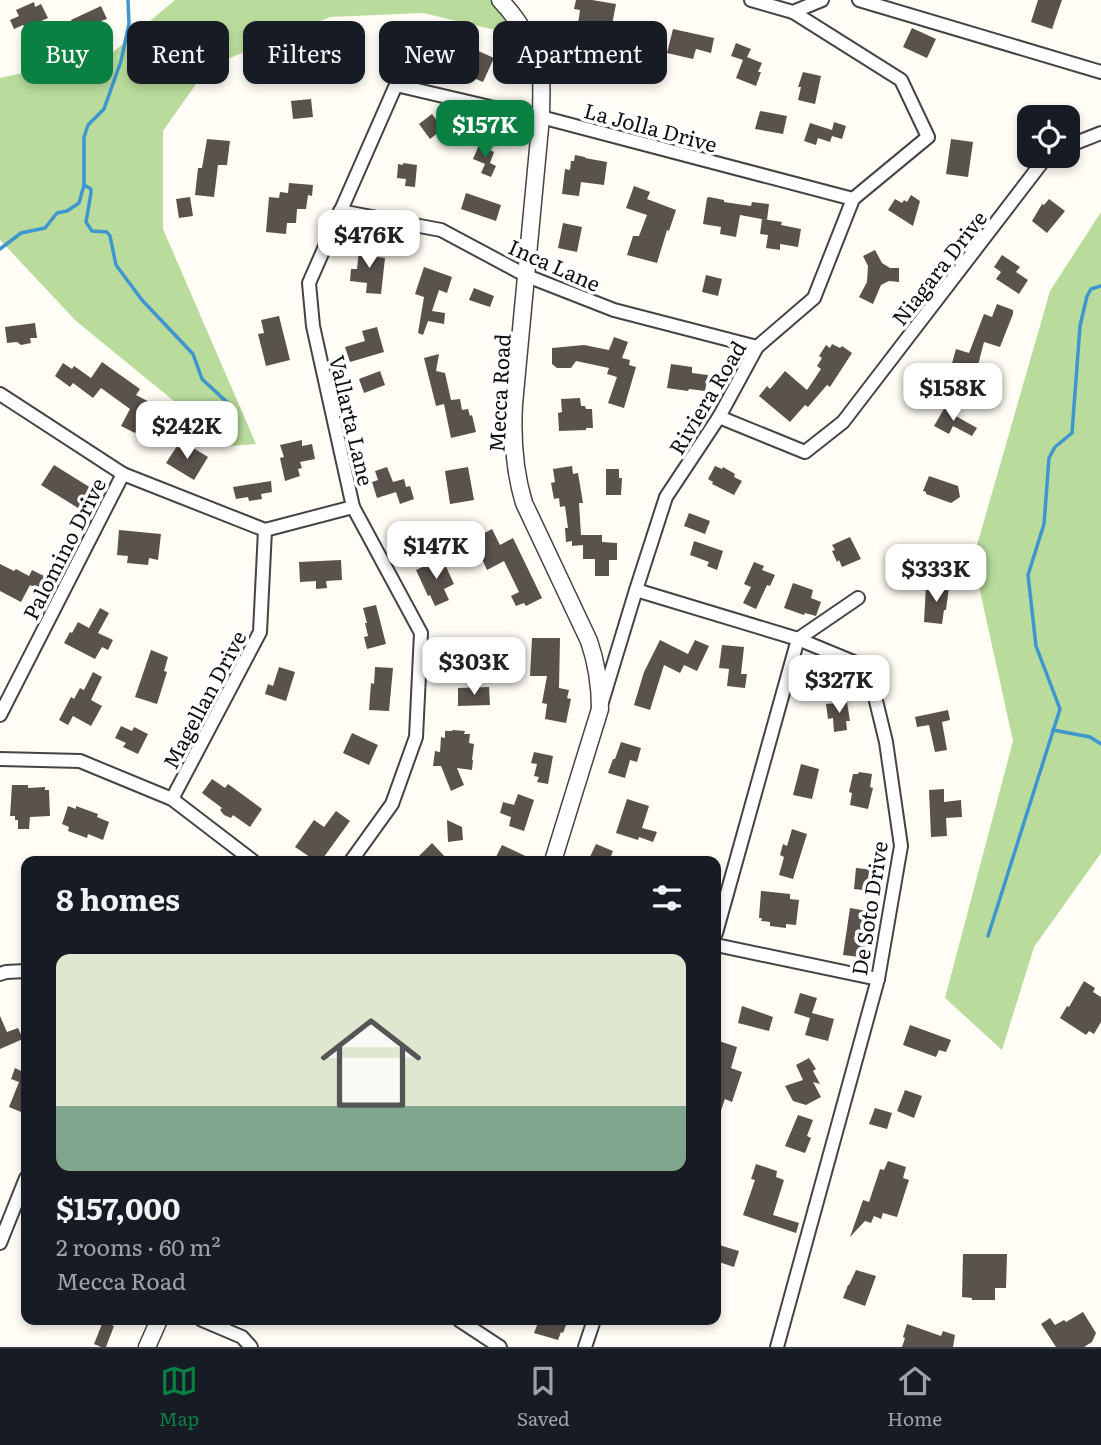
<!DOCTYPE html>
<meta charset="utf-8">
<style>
:root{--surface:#171b24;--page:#242831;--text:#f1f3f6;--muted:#9ea1a6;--line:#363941;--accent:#0b8043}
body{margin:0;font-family:Literata,serif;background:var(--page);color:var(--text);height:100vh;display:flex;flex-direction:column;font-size:26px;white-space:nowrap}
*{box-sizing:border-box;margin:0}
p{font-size:23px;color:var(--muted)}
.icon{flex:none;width:38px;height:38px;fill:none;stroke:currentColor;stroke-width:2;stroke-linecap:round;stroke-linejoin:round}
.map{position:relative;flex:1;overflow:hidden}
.sheet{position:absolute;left:21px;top:856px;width:700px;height:469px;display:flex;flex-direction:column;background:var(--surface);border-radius:14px;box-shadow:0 4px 10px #0003}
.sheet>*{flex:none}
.top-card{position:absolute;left:21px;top:21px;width:700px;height:63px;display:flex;gap:14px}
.fabs{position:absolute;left:1017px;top:105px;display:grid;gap:14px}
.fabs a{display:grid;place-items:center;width:63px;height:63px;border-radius:14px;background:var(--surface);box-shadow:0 4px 10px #0003;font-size:35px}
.price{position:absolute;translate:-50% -60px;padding:0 16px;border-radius:14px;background:#fff;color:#222;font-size:23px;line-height:46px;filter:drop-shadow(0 2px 4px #0008)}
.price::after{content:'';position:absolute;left:50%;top:42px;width:21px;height:16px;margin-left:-10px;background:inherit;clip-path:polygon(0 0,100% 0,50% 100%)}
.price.selected{background:var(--accent);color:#fff}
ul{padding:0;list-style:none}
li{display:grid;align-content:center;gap:14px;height:371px;padding:0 35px}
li+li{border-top:2px solid var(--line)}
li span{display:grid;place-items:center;height:217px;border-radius:14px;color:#555}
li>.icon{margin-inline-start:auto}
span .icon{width:126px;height:126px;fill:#fffc;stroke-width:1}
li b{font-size:30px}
h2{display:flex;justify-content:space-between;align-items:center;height:84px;padding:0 35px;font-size:30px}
.pill{padding:0 24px;border-radius:14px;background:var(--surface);box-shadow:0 4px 10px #0003;font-size:24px;line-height:63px}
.pill.selected{background:var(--accent);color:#fff}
.dock{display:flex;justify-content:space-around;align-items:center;height:98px;border-top:2px solid var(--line);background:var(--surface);font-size:19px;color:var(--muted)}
.dock a{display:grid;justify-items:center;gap:4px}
.dock .selected{color:var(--accent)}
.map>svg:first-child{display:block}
.forest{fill:#b9dc9c}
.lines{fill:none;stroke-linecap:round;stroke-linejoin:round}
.stream{stroke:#3f96cf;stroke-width:3.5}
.building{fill:#5a524d}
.minor-casing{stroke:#444;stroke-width:16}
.tertiary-casing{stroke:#444;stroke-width:19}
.minor{stroke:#fff;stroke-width:12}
.tertiary{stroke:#fff;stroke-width:16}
.labels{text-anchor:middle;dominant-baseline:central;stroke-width:7;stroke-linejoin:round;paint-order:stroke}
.street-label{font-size:21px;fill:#111;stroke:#fff}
</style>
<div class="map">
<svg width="1101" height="1347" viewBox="0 0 1101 1347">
<rect width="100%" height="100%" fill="#fffdf5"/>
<g class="forest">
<path d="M175 0H490L516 35 423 13 330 17 208 67 163 131V229L256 444 229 446 76 321 0 240V78L112 53Z"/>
<path d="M1101 212V853L1034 947 1002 1050 945 998 1013 741 973 559 1050 291Z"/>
</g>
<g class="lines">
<g class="stream">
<path d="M128 0 129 24 121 61 104 109 88 125 84 137V185L91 189V193L86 222 92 231 107 232 110 236 116 265 142 300 193 354 202 379 230 405"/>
<path d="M0 249 21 233 45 228 57 213 67 211 79 203 84 185"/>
<path d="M1053 730 1090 737 1101 744"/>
<path d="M988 936 1060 709 1036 646 1028 575 1044 524 1049 458 1055 447 1072 433 1080 326 1087 296 1091 289 1101 286"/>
</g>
</g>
<g class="building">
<path d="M576 0H592L616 4 611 30 578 24 580 10 574 9Z"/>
<path d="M1038 0H1062L1052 29 1031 22Z"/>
<path d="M34 2 35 7 41 4 48 18 25 28 23 25 14 29 10 20 19 16 16 10Z"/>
<path d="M101 6 107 19 101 21 107 33 90 41 85 28 76 32 71 20Z"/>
<path d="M912 28 936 39 927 58 903 47Z"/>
<path d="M673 29 714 38 711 53 696 49 693 59 667 53Z"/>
<path d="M415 37 421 64 388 71 382 45Z"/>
<path d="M605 39 624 43 618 69 600 64Z"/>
<path d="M736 43 751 49 747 57 762 63 758 72H761L756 86 736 78 743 60 731 56Z"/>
<path d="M465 45 494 58 483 82 469 76 473 68 458 61Z"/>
<path d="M803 72 821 76 815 104 798 100 801 87H798Z"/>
<path d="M311 99 313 117 293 119 291 101Z"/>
<path d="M760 111 787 116 783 134 755 129Z"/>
<path d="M432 114 443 129 430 139 419 124Z"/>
<path d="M834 122 846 126 842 139 832 136 830 142 818 138 816 145 804 141 810 123 832 130Z"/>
<path d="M207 139 230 141 227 165H218L214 197 195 195 198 168H202Z"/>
<path d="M951 139 973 142 968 177 946 174Z"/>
<path d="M479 145 494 152 490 163 496 166 491 177 481 173 485 164 473 159Z"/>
<path d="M575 155 585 157V158L607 162 604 185 581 182 579 196 562 194 565 169 570 170 571 161H574Z"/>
<path d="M403 163 417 165 415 187 405 186 406 179 397 178 398 164 403 165Z"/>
<path d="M289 183 313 185 312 196 308 195 306 209H297L296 223H287L286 234 266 232 269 197 279 198 280 192 288 193Z"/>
<path d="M634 186 650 192 647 199 676 210 669 231 667 230 657 263 627 255 633 236H639L647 215 626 208Z"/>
<path d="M466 193 501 205 496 221 461 209Z"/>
<path d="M911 195 920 201 913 226 888 210 895 199 902 203 904 200 907 202Z"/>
<path d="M190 197 193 216 179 218 176 199Z"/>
<path d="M709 197 724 200V202L751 206 752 202 769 204 767 220 740 215 736 237 720 234 721 227 703 224 707 198Z"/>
<path d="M1049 199 1065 211 1047 233 1032 221 1042 204 1044 205Z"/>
<path d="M762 219 782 222 781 225 801 229 798 247 780 244V250L766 248 768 235 760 234Z"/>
<path d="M563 223 582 227 577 252 558 248Z"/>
<path d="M360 242 371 243 370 256 385 258 381 294 366 293 367 283 350 281 351 269H357Z"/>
<path d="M875 250 882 263 890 268H899V282L889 281 881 285 873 304 859 297 867 282 868 266 863 256Z"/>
<path d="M1002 255 1020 267 1016 272 1028 280 1019 294 996 279 1001 272 994 267Z"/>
<path d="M424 267 452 277 447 293 439 290 432 311 445 313 444 324 428 321 423 335 418 333 424 297 415 294Z"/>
<path d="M706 275 722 279 718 296 702 292Z"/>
<path d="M474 288 494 296 490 307 469 300Z"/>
<path d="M997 304 1013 310V314L1000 347 984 342 978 365 973 364 966 391 946 385 956 349 969 353 984 314 992 317Z"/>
<path d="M279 316 290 360 266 366 258 334 264 333 261 320Z"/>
<path d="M35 323 37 338H30L31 343 21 345 17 342 7 343 5 327Z"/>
<path d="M377 327 384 352 350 362 345 347 365 341 362 331Z"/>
<path d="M614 337 628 342 622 358 630 360 629 365 636 367 624 408 608 403 617 377 607 374 609 368 576 361 571 368H557L552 364V348L584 345 609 350Z"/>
<path d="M832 344 840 348 842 346 852 353 830 387 827 385 808 407 805 405 790 422 759 396 767 386 770 389 785 371 807 390 821 369 817 366 822 358 819 356 826 345 830 348Z"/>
<path d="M439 354 436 371 445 373 451 400 460 399 462 410 468 409 470 416 472 415 476 432 451 438 444 404 436 406 424 358Z"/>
<path d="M102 362 140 389 136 395 163 409 168 401 179 407 165 435 141 423 135 433 121 426 130 409 101 388 93 398 73 383 70 387 55 376 63 363 72 369 74 366 91 378Z"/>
<path d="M671 364 692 367V373L708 375 705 391 689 389 688 391 667 388Z"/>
<path d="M380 371 385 385 364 393 359 379Z"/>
<path d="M580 398 581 406H585L586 409H592L593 428H586V430L559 431 558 413 562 412 561 399Z"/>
<path d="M945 407 955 412 954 415 977 428 972 436 953 426 949 434 934 426Z"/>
<path d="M302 440V446L312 444 315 459 300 462 302 468 298 469 300 476 285 481 280 458 284 457 280 445Z"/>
<path d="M177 446 187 452 190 446 208 457 194 480 166 463Z"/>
<path d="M54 465 91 488 78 508 41 485Z"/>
<path d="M572 466 573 474 578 473 583 503H579L581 535H602V542L617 543V560H609V576H595V559H583V545L572 546V541L566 542 565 528H568L565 506 560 507 559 498 554 499 551 483 555 482 553 469Z"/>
<path d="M715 466 722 469 723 467 735 474 734 477 742 481 734 495 712 484 713 482 708 479Z"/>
<path d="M387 467 393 482 404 479 406 487 410 486 414 499 400 504 396 492 377 498 372 482 378 480 375 471Z"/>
<path d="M468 467 474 500 450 504 445 471Z"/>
<path d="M606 469H619V478H622L621 495H606Z"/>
<path d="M929 476 958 486 960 497 951 503 926 494V492L923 491Z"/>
<path d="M271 481 272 492 261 494 262 499 249 501 248 497 236 499 233 487Z"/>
<path d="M689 513 710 521 705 534 684 526Z"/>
<path d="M492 529 500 545 513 538 542 598 526 606 524 603 516 606 511 596 519 592 504 561 487 570 473 539Z"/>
<path d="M119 530 161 534 158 560 149 558 148 565 127 563 128 556 117 555Z"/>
<path d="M396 533 422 536V542H424L423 554 407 555V541Z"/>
<path d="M850 537 861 559 842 567 839 560 837 562 832 551 835 550 832 545Z"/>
<path d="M694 541 723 551 717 570 707 566 709 562 690 555Z"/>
<path d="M442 558 454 584 444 589 449 600 435 606 430 595 428 596 416 570Z"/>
<path d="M341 560 342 580 326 581 327 588 316 589V581L300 582 299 562Z"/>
<path d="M754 562 764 566 762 570 775 575 770 586 767 585 756 609 743 603 751 587 744 584Z"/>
<path d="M0 564 14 571 16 569 29 576 32 570 46 577 39 590 30 585 21 602 0 591Z"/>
<path d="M793 583 813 590 811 598 821 602 816 616 805 613 804 615 784 608Z"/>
<path d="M926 585 949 587 946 610H944L942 624 924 622Z"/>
<path d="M376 605 386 644 367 649 364 637 368 636 365 623H367L363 608Z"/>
<path d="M100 608 109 613 98 633 113 640 108 650 102 647 95 659 64 643 70 632 72 633 78 622 89 628Z"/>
<path d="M532 638H560L559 688 569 690 567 698 571 699 566 723 545 719 547 704 542 703 547 676H530Z"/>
<path d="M660 640 688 654 695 640 709 646 697 671 684 665 680 673 664 665 650 710 634 705 644 672Z"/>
<path d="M722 645 744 647 741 674H747L745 688 727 686 729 669 719 668Z"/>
<path d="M151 650 168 657 164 671 167 672 157 704 135 697Z"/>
<path d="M279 667 295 672 286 701 265 694 268 684 273 686Z"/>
<path d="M375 667 393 668 389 711 369 710 371 683 374 684Z"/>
<path d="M456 667 458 682 441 683 440 668Z"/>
<path d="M93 672 102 677 91 700 102 706 91 726 73 716 68 725 59 720 71 697 74 699 80 688 84 690Z"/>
<path d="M489 687 490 705 458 706V688Z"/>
<path d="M847 702 850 721H846L847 730 834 732 833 718 828 719 826 704Z"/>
<path d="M948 710 950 720 942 722 947 750 935 752 929 725 917 727 915 717Z"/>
<path d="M121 726 132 731 134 727 148 734 138 754 123 747 126 743 115 738Z"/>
<path d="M453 730 465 731 464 734H470L469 743 474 744 472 760H473L472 770 457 768 464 785 451 791 441 766H433L435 751 440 752 441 737 445 738V731H452Z"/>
<path d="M352 733 378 745 369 765 343 753Z"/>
<path d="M621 742 641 748 637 762 630 760 625 778 608 773 613 759H615Z"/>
<path d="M534 752 553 756 548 784 537 782 539 777 534 776 537 764 531 763Z"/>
<path d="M801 764 819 769 812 799 793 795Z"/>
<path d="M859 772 872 774 870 787 873 788 868 809 850 805 852 793 849 792 853 774H858Z"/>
<path d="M212 779 225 788 228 784 262 809 250 827 233 815 231 818 224 815 220 810 222 808 202 793Z"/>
<path d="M12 785H28V788L45 787V790H49L50 816 30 817 29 829H18V820H15V816H10Z"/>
<path d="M944 789V802L961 800 962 817 946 818 947 836 931 837 929 790Z"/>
<path d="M518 794 534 800 524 831 509 826 511 817 500 813 503 802 514 805Z"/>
<path d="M627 799 649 806 642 828 657 832 653 842 639 837 638 840 616 833Z"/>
<path d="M68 806 76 809V806L98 814 97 817 109 822 103 840 88 834 87 838 68 831 69 827 62 824Z"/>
<path d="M336 811 350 821 321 861H316L295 847 314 820 324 827Z"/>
<path d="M447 820 462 827 463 840 448 842Z"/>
<path d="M792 829 807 834 793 879 779 875 784 857 780 855 783 844 787 846Z"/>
<path d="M432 843 449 861H414Z"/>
<path d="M596 844 613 851 609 861H588Z"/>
<path d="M502 845 536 861H494Z"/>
<path d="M856 868 875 870 872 891 854 889Z"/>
<path d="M761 891 790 894V899L799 900 796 925 786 924V928L770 926V922L761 921 762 918H759Z"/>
<path d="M850 908 867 911 865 923H869L865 950H861L860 957 843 955Z"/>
<path d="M1084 981 1095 988 1093 992 1101 997V1022L1094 1034 1089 1031 1086 1035 1060 1018 1067 1006 1069 1007Z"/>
<path d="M800 993 817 998 812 1013 834 1019 828 1041 805 1035 810 1018 794 1013Z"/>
<path d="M742 1006 773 1017 769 1031 738 1023Z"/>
<path d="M0 1016 7 1032 18 1028 23 1039 0 1049Z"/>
<path d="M910 1025 951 1040 946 1052 939 1050 936 1057 903 1045Z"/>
<path d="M716 1040 737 1047 731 1068 742 1072 732 1102 725 1099 717 1121 716 1120Z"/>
<path d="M809 1058 816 1069 813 1071 820 1084 813 1082 821 1097 806 1105 793 1101 785 1086 803 1080 796 1065Z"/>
<path d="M25 1066H26V1114L9 1107 19 1082 11 1079 15 1068 23 1072Z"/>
<path d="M905 1090 922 1096 914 1118 897 1111Z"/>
<path d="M875 1108 892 1113 887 1129 869 1124Z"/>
<path d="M798 1115 813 1120 807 1136 811 1138 805 1153 785 1146Z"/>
<path d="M888 1161 906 1167 903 1178 909 1180 897 1217 883 1213 881 1219 874 1216 871 1223 865 1221 850 1237 863 1200 869 1202 880 1169 884 1170Z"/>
<path d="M756 1164 777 1171 776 1177 784 1180 773 1215 799 1223 796 1233 743 1215 755 1180 751 1179Z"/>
<path d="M719 1245 739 1251 734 1267 716 1261V1255Z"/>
<path d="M963 1254H1007L1006 1288H995V1300H972V1298L962 1297Z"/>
<path d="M856 1270 876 1276 865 1306 843 1298 848 1285H849Z"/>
<path d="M1083 1312 1096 1333 1092 1342 1084 1347H1056L1041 1324 1050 1318 1055 1325 1064 1320 1066 1322Z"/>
<path d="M539 1320H568L563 1333 561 1332 558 1340 534 1333Z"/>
<path d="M104 1322 114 1326 106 1347H101L94 1344 102 1324H103Z"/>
<path d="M907 1324 941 1336 943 1331 955 1335 953 1347H902L905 1338 903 1337Z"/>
</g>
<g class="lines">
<g class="minor-casing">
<g id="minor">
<path d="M751 0 793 12 822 0"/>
<path d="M859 0 1101 72"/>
<path d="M1068 146 1101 133"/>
<path d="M340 211 441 230 527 276 614 310 757 347"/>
<path d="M0 394 123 474 265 530 353 507"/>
<path d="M719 417 805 452 843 422 1047 156"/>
<path d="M636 590 798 639 868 668 886 742 901 846 878 979 777 1347"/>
<path d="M602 702 636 590 666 497 719 417 757 347 814 298 853 199 928 137 901 80 793 12"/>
<path d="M0 715 123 474"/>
<path d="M0 759 80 761 172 799 253 861"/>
<path d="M172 799 260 632 265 530"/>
<path d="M351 861 392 804 416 737 421 633 353 507 313 326 309 283 396 85 490 107 541 117 853 199"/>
<path d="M716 933 798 639 858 598"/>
<path d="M716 945 878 979"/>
<path d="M0 974 6 972 26 971"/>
<path d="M0 1243 26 1178"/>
<path d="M202 1320 242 1337 251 1347"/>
<path d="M459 1320 500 1347"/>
<path d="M585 1347 594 1320"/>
</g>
</g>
<g class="tertiary-casing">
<g id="tertiary">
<path d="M500 0C520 21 537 49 541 78 542 91 541 104 541 117L514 404C512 439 514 470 524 503L589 641C597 664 600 684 600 709L553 861"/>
<path d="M147 1347 159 1320"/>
</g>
</g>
<use href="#minor" class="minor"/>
<use href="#tertiary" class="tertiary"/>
</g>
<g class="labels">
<g class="street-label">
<text transform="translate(651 126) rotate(15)">La Jolla Drive</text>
<text transform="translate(555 264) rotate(24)">Inca Lane</text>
<text transform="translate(938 267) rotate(-52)">Niagara Drive</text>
<text transform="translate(498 393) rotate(-87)">Mecca Road</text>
<text transform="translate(706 397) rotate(-59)">Riviera Road</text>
<text transform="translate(353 420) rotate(77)">Vallarta Lane</text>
<text transform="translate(63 548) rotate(-63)">Palomino Drive</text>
<text transform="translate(203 699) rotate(-62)">Magellan Drive</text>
<text transform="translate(868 908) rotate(-81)">De Soto Drive</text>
</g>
</g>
</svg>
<div class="fabs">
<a><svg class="icon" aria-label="locate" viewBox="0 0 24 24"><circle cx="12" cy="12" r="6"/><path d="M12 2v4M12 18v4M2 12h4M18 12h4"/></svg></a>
</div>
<b class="price selected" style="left:485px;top:160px">$157K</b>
<b class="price" style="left:369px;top:270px">$476K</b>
<b class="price" style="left:953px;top:423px">$158K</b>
<b class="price" style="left:187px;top:461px">$242K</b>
<b class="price" style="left:436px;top:581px">$147K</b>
<b class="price" style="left:936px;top:604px">$333K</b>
<b class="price" style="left:474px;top:697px">$303K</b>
<b class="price" style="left:839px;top:715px">$327K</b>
<div class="top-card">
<a class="pill selected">Buy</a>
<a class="pill">Rent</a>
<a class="pill">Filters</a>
<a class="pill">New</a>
<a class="pill">Apartment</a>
</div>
<section class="sheet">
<h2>8 homes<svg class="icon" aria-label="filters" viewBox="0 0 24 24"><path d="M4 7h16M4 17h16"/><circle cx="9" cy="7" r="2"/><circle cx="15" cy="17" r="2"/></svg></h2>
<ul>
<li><span style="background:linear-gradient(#dfe7d0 70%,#7fa58c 0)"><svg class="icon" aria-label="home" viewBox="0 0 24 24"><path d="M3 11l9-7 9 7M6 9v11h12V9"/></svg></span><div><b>$157,000</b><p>2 rooms · 60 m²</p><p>Mecca Road</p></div></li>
</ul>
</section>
</div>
<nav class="dock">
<a class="selected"><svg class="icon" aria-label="map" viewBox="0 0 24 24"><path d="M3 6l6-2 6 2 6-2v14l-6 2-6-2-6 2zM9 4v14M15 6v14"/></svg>Map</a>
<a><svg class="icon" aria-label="saved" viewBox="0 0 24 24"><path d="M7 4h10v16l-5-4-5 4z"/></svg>Saved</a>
<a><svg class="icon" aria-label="home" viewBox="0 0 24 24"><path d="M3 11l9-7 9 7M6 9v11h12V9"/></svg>Home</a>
</nav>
